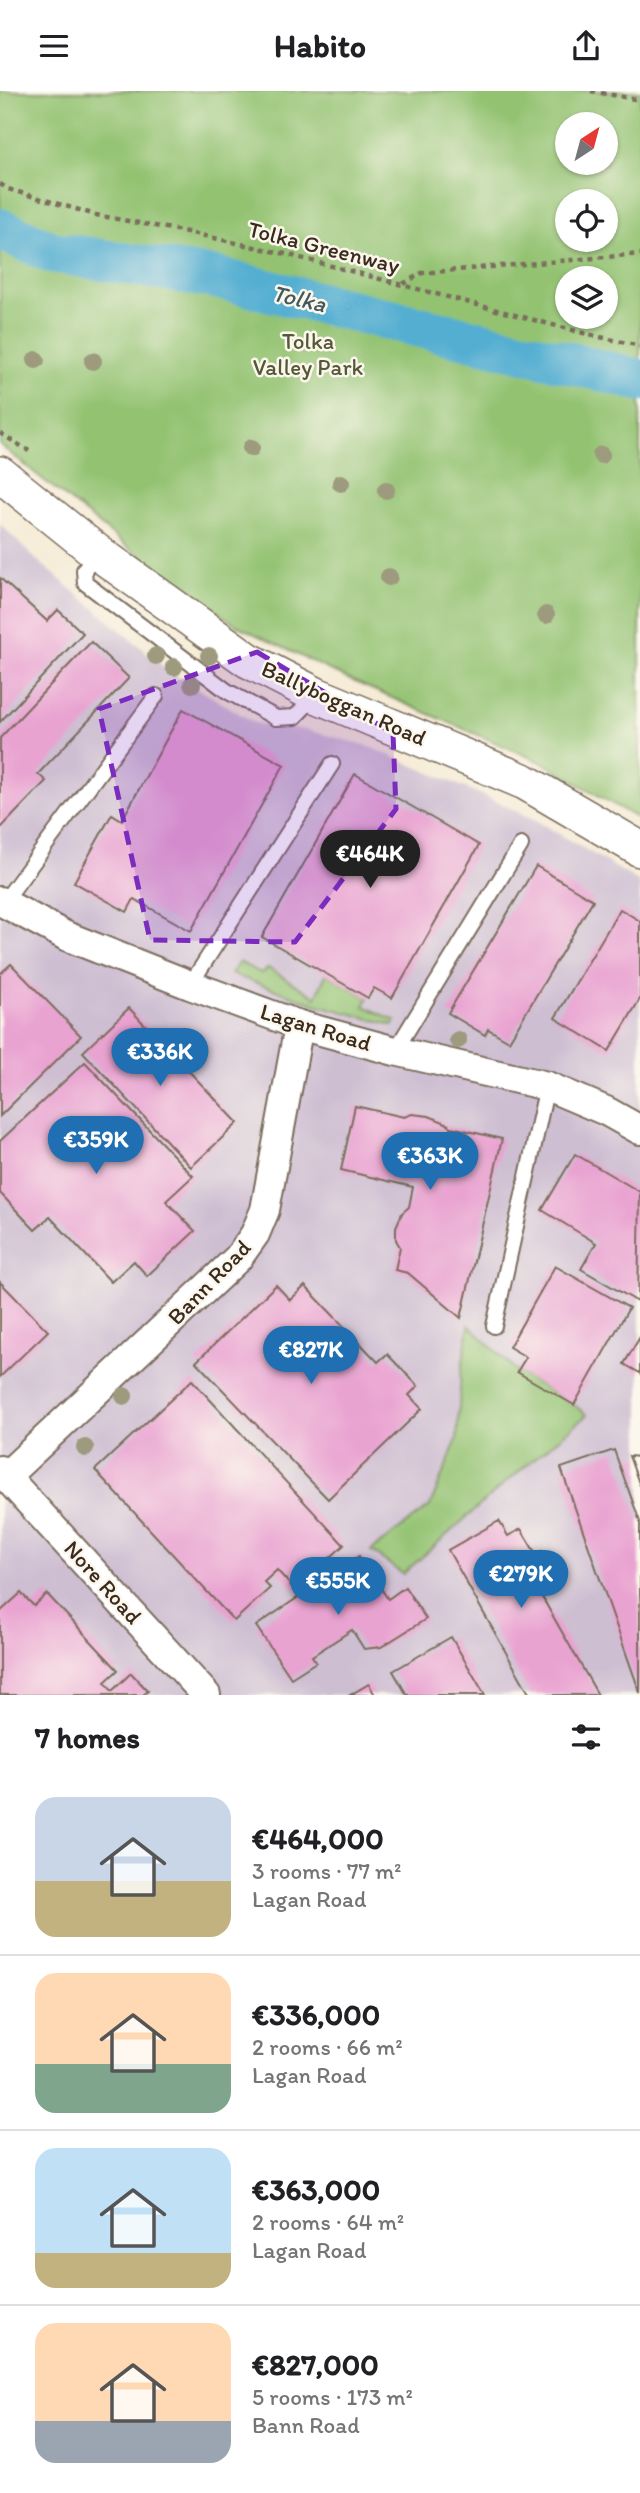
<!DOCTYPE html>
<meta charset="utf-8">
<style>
:root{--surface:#fff;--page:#f6f6f6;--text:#202124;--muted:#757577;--line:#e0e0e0;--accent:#1f6fb2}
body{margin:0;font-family:Itim,sans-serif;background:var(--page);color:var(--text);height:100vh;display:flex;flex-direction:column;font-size:26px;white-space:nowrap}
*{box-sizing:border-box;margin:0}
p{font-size:23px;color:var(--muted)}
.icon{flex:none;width:38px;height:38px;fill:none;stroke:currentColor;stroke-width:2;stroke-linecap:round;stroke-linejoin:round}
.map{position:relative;height:1604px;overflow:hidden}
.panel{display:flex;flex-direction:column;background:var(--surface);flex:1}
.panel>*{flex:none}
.needle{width:46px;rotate:36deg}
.buttons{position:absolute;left:555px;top:21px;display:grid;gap:14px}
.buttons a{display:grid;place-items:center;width:63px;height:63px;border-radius:50%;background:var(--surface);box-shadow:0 2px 5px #0004;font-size:35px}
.price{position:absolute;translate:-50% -60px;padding:0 16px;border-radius:24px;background:var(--accent);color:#fff;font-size:23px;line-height:46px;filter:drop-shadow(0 2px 4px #0008)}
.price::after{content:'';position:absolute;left:50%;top:42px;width:21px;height:16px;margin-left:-10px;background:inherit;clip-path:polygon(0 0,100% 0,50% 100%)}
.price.on{background:#222;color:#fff}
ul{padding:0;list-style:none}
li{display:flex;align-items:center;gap:21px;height:175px;padding:0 35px}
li+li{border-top:2px solid var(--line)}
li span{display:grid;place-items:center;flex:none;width:196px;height:140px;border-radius:21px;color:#555}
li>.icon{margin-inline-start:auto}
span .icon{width:84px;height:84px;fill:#fffc;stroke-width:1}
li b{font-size:30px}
h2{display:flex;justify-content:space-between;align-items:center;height:84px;padding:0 35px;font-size:30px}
header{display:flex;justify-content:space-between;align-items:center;height:91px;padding:0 35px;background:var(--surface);font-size:32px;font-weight:700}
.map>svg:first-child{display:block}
.industrial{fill:#cebed2}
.green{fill:#93c271;stroke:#677648;stroke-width:2;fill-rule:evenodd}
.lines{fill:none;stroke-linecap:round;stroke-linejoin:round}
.river{stroke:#53aed1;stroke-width:42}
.building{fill:#e9a3d1}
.service-casing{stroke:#7c6d5e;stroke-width:18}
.minor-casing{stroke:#7c6d5e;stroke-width:32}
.tertiary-casing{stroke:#7c6d5e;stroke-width:38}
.path{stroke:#7c6d5e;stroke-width:4.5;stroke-dasharray:5 5;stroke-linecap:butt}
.service{stroke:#fff;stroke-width:14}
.minor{stroke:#fff;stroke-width:28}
.tertiary{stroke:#fff;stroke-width:35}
.tree{fill:#9d9a7e}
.marked{fill:#7b2cbf;fill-opacity:0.2;stroke:#7b2cbf;stroke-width:5;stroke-dasharray:14 9;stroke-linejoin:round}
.labels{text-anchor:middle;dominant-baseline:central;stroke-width:5;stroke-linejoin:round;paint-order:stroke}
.street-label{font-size:23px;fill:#3b2a1e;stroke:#fbf7ec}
.park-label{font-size:23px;fill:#555837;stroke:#fbf7ec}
.water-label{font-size:24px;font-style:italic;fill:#43585d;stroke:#fbf7ec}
</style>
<header><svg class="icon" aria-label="menu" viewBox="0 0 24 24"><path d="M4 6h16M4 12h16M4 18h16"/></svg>Habito<svg class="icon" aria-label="share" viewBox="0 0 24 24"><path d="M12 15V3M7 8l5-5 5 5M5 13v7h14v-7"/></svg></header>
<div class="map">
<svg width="640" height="1604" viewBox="0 0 640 1604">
<rect width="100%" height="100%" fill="#fbf7ec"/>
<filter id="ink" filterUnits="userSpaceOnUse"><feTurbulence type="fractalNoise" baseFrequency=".0143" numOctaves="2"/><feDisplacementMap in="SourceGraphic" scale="14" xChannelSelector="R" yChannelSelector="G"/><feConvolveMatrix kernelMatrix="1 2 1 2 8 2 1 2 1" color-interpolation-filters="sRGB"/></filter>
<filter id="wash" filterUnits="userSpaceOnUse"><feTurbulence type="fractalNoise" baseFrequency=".00686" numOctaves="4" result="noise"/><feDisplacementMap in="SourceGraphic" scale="28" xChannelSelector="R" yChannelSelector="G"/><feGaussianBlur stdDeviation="1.57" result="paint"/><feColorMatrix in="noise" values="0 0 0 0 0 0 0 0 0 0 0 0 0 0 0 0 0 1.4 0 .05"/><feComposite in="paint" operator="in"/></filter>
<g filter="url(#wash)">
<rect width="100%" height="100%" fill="#f5ead4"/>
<path class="industrial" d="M0 433 31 464 169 580 255 632 306 639 365 654 489 707 542 733 640 791V1604H0Z"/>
<g class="green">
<path d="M0 0H640V729L543 672 348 588 236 534 130 458 0 354ZM606 33V72H567V33ZM606 110V149H567V110ZM606 187V226H567V187Z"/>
<path d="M239 871 262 883 268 877 316 906 326 883 368 907 364 915 396 930 393 934 315 913 231 883Z"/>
<path d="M469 1234 517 1281 574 1314 587 1324 505 1392 403 1483 371 1460 430 1415 457 1348 461 1282Z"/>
</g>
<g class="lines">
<path class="river" d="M0 138 51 161 217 187 640 289"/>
</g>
<g id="blocks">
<g class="building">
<path d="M0 487 47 530 58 519 83 542 0 631Z"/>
<path d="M91 551 129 587 38 683 46 690 0 738V647Z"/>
<path d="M183 618 284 674 191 840 134 808 127 821 74 791 112 723 122 729Z"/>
<path d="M355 683 479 754 392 907 374 897 368 907 262 846Z"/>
<path d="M536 775 593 809 509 950 488 938 485 944 448 922Z"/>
<path d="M620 818 640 830V908L609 960 555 927Z"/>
<path d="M11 873 81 945 0 1025V883Z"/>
<path d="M129 917 238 1032 191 1076 83 961Z"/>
<path d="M85 971 193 1085 166 1110 195 1140 147 1185 134 1170 111 1191 50 1126 35 1139 0 1102V1050Z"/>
<path d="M355 1015 404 1026 412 1023 429 1025 446 1032 451 1036 502 1048 461 1227 408 1182 395 1179 400 1156 396 1149V1136L402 1122 409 1116 413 1096 341 1079Z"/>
<path d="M575 1063 640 1101 638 1211 581 1178 596 1152 542 1119Z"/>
<path d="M555 1175 629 1217 574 1314 517 1281 526 1266 509 1256Z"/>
<path d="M0 1191 48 1240 0 1286Z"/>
<path d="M276 1194 290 1209 305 1195 378 1271 387 1263 418 1295 409 1304 422 1318 328 1408 196 1271Z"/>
<path d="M640 1246V1282L624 1273Z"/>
<path d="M192 1289 344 1454 295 1499 277 1479 264 1491 270 1497 234 1530 95 1379Z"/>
<path d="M614 1359 640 1431V1602L561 1377Z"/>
<path d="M629 1365 640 1366V1395Z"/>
<path d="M499 1430 508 1445 521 1438 536 1463 542 1460 557 1487 548 1492 552 1500 542 1506 598 1604H530L448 1459Z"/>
<path d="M359 1465 388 1508 405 1496 426 1528 381 1556 364 1558 352 1539 312 1565 316 1571 291 1587 256 1535Z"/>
<path d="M21 1502 34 1515 47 1503 118 1579 105 1591 112 1600 131 1582 148 1600 143 1604H0V1521Z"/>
<path d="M451 1546 485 1604H407L393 1580Z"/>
<path d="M369 1593 375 1604H350Z"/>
</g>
</g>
</g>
<g filter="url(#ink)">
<use href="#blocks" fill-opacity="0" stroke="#7c6d5e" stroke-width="2"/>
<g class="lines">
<g class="service-casing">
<g id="service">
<path d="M97 462 84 479 85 492 227 600 276 627 295 626 315 605"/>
<path d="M3 812 156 605"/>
<path d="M190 894 332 673"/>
<path d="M395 960 521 754"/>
<path d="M494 1235 547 995"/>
</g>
</g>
<g class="minor-casing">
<g id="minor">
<path d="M0 810 66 845 190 894 299 934 395 960 547 995 606 1020 640 1039"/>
<path d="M0 1379 206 1604"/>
<path d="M6 1385 238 1167 255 1143 265 1119 299 934"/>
</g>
</g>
<g class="tertiary-casing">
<path id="tertiary" d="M0 383 97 461 248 569 316 604 525 691 640 758"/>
</g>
<g class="path">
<path d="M591 0 640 9"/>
<path d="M0 93 8 98 96 124 187 141 286 163 587 243 640 255"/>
<path d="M403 193 422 182 640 163"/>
<path d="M0 342 29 360"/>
</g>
<use href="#service" class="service"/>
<use href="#minor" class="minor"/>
<use href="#tertiary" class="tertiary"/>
</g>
<g class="tree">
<circle cx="36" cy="269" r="9"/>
<circle cx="93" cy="270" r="9"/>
<circle cx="251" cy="357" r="9"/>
<circle cx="601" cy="364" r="9"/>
<circle cx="341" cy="392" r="9"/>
<circle cx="386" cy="399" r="9"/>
<circle cx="389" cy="486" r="9"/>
<circle cx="546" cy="524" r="9"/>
<circle cx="156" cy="565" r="9"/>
<circle cx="209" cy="565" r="9"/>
<circle cx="174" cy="576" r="9"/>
<circle cx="192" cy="593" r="9"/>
<circle cx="458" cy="949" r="9"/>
<circle cx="124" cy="1305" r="9"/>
<circle cx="85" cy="1357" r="9"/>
</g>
</g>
<path class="marked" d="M257 561 393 642 396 718 295 851 150 849 99 618Z"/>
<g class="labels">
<g class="street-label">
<text transform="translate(324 156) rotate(14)">Tolka Greenway</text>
<text transform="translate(344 612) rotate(24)">Ballyboggan Road</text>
<text transform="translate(316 936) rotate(17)">Lagan Road</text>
<text transform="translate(209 1191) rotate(-46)">Bann Road</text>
<text transform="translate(103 1491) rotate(48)">Nore Road</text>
</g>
<g class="park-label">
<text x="308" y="250">Tolka<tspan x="308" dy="26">Valley Park</tspan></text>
</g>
<g class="water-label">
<text transform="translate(299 207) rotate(13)">Tolka</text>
</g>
</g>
</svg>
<div class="buttons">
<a><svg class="needle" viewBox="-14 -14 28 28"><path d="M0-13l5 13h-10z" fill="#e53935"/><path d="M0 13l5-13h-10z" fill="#757577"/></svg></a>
<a><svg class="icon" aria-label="locate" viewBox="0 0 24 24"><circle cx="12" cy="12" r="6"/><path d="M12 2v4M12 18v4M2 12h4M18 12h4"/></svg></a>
<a><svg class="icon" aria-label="layers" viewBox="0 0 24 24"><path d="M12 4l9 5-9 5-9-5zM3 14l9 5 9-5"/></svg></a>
</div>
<b class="price on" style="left:370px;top:799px">€464K</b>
<b class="price" style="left:160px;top:997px">€336K</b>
<b class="price" style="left:96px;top:1085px">€359K</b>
<b class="price" style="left:430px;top:1101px">€363K</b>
<b class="price" style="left:311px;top:1295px">€827K</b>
<b class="price" style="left:521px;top:1519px">€279K</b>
<b class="price" style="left:338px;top:1526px">€555K</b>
</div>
<section class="panel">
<h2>7 homes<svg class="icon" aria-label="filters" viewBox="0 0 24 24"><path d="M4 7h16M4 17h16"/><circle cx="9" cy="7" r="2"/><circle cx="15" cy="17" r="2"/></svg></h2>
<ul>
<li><span style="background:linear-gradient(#c9d6e8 60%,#c2b280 0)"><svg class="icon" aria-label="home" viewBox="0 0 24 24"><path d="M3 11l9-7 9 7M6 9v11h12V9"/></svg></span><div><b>€464,000</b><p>3 rooms · 77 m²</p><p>Lagan Road</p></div></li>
<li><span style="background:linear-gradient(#ffd9b3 65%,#7fa58c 0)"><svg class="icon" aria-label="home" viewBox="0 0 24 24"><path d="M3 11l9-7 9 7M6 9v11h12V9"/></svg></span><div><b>€336,000</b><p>2 rooms · 66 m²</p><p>Lagan Road</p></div></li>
<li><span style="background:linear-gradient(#bfe0f5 75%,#c2b280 0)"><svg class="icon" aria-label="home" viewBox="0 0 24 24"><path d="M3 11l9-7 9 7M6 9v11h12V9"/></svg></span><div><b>€363,000</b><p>2 rooms · 64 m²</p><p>Lagan Road</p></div></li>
<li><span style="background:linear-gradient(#ffd9b3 70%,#9aa5b1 0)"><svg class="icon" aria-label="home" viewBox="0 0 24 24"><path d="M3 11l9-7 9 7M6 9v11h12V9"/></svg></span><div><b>€827,000</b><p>5 rooms · 173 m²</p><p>Bann Road</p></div></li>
</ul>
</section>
